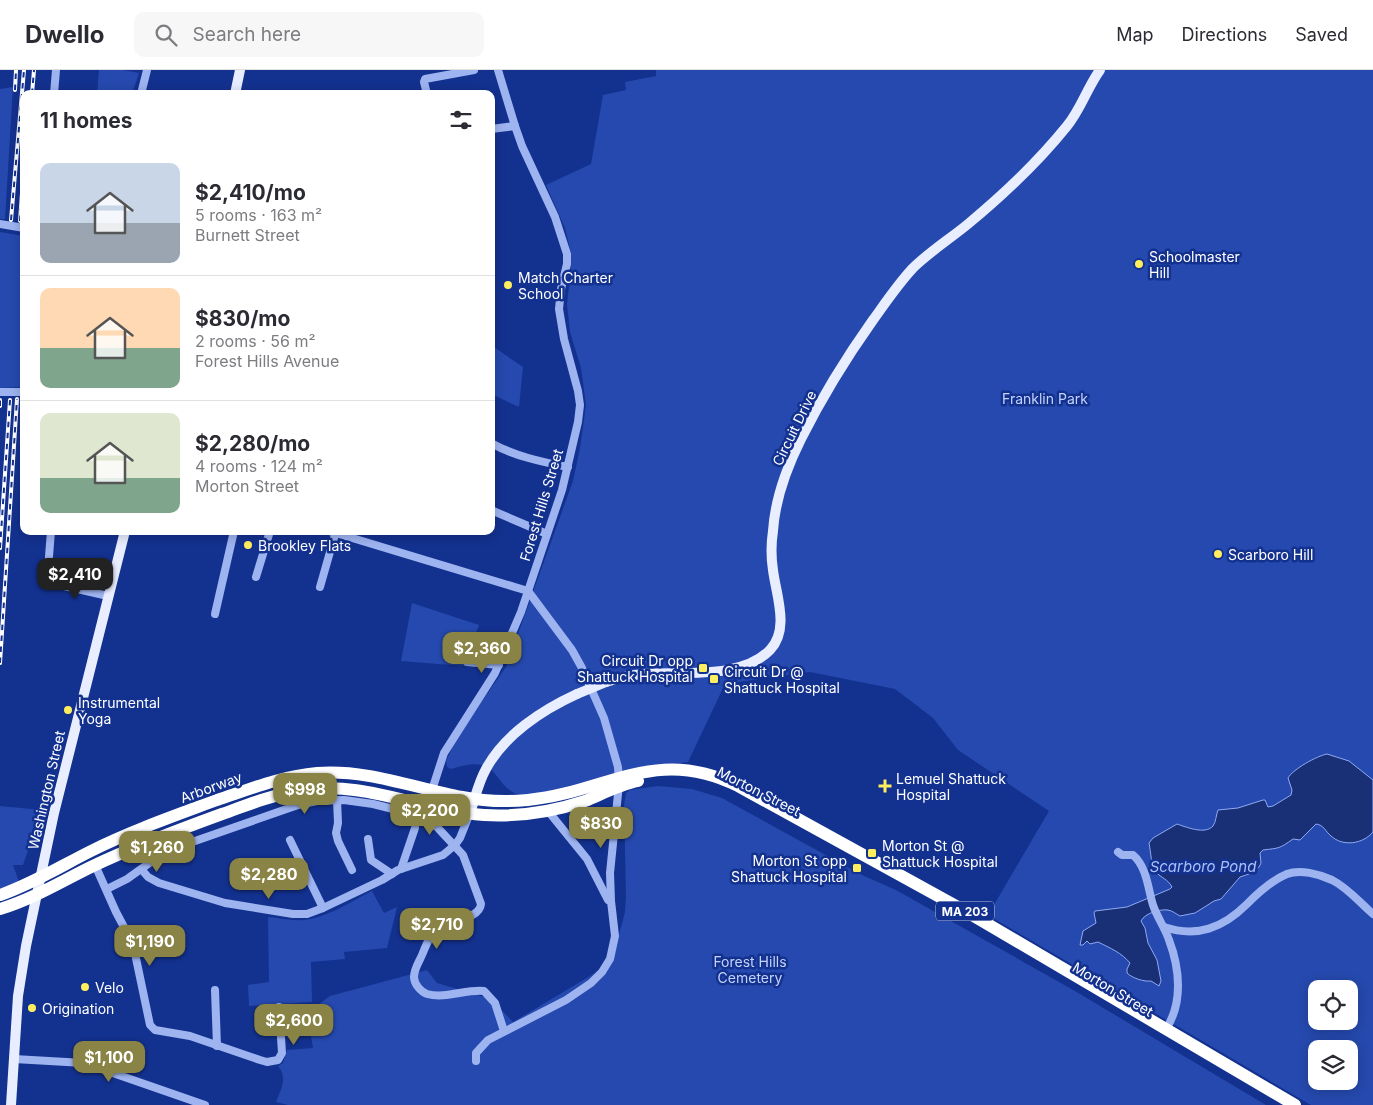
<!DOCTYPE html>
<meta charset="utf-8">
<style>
:root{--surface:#fff;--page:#f7f7f7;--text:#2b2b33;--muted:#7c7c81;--line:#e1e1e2;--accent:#8a8346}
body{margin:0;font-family:Inter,sans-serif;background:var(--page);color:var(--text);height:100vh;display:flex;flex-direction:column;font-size:19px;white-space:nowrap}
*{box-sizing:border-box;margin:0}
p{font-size:16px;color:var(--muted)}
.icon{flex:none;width:28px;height:28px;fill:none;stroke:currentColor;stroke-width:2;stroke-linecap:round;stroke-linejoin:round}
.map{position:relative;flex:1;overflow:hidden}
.drawer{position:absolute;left:20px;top:20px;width:475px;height:445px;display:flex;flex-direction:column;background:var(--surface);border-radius:10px;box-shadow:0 2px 12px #0003}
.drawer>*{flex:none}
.buttons{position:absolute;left:1308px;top:910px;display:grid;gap:10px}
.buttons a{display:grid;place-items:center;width:50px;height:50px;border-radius:10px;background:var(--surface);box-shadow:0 2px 12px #0003;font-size:25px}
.price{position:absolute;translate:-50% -42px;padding:0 11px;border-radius:10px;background:var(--accent);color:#fff;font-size:16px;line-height:32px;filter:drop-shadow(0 1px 2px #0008)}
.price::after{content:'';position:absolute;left:50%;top:30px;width:15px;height:11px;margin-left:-8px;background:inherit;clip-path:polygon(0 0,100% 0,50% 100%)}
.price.selected{background:#222;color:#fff}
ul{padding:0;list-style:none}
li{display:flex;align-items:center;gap:15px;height:125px;padding:0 20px}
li+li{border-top:1px solid var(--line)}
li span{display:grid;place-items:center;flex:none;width:140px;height:100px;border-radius:10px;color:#555}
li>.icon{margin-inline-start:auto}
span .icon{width:60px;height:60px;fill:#fffc;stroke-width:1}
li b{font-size:21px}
h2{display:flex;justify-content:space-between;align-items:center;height:60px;padding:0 20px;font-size:21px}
header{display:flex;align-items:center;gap:30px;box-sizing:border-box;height:70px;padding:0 25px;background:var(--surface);border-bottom:1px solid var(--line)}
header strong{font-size:24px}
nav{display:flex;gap:28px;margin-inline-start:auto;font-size:18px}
.search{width:350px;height:45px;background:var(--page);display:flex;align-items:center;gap:12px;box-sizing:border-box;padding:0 18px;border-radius:10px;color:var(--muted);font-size:19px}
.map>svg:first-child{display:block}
.green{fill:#2549ae;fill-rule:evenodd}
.water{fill:#192f76;stroke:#90abf4}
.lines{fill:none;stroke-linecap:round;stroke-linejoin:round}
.minor{stroke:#9eb4f1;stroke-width:8}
.major{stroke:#e8edff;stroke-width:10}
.highway{stroke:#fff;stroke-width:12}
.rail-casing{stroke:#fff;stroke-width:4}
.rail{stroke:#13318f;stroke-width:2;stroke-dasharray:5.5;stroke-linecap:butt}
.major-bridge{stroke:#e8edff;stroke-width:10}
.poi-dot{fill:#ffef5e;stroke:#13318f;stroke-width:2}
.labels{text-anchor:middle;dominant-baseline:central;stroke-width:5;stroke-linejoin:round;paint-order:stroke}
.shield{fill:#13318f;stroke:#b8c1dd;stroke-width:1}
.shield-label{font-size:12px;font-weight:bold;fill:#fff}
.poi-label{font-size:14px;fill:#fff;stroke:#13318f;text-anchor:start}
.park-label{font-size:14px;fill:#c5d3fc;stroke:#13318f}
.street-label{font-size:14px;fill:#fff;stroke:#13318f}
.water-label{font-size:15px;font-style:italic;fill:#aabff8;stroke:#13318f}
</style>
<header>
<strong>Dwello</strong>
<div class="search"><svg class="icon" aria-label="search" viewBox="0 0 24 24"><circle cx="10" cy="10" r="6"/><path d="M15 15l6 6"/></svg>Search here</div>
<nav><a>Map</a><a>Directions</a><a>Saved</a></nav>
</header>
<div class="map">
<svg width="1373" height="1035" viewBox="0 0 1373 1035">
<rect width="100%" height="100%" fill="#13318f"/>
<g class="green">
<path d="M99 0H123L139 3 132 24H97Z"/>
<path d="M656 0H1373V1035H1311L988 845 1049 741 958 680 933 648 895 619 810 602 725 614 688 692 629 701 525 727C488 718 505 681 451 699L447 697 446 691 458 665 506 597 573 411 580 378 586 335 581 298 570 262 567 234 571 199V183L565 158 546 115 591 94 603 25 626 20 625 12 656 6ZM1316 919H1349V951H1316ZM1316 979H1349V1011H1316Z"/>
<path d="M13 17 5 149H0V19Z"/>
<path d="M0 162 24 166V317L0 318Z"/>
<path d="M491 275 523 297 519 337 491 324Z"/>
<path d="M412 533 479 555 463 596 401 591Z"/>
<path d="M658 716 692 719 722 728 862 805 896 820 1075 921 1266 1035H288L276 1032C281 1019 288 1008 278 996L283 993 287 980 313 978 307 943 330 926 427 900 437 913 491 929 513 952 595 903 613 887 625 842 626 826 624 735 626 723 630 720Z"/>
<path d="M0 736 42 740 23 795H13L19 812 0 819Z"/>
<path d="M372 821 384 843 397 837 387 878 344 882 345 889 311 892 312 932 249 936 248 915 269 912 268 847C279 848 292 851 303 850 327 848 350 832 372 821Z"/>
</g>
<path class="water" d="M1327 684 1349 691 1373 710V762C1363 774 1343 777 1331 766 1325 761 1324 755 1316 754L1300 770 1293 769C1279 779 1279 778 1263 780L1260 783 1261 793 1259 797 1249 804 1240 807 1221 829 1214 831 1195 843 1180 846C1176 844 1173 841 1168 840 1160 839 1145 843 1141 851L1145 858 1148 873 1157 890 1161 911 1159 916 1151 911C1144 912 1132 908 1127 903V899L1130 893C1122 883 1110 878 1098 872L1090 874 1087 871 1083 875H1080L1083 861 1096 853 1094 843 1095 841 1127 837 1170 819 1172 817C1168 809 1161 808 1156 802 1151 795 1151 783 1149 773L1153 768 1177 754C1186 757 1205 765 1213 756 1216 752 1216 745 1218 740L1238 738 1263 730H1265L1268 737 1273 736 1291 725 1292 720 1288 708C1293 699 1317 686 1327 684Z"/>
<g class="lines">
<g class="minor">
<path d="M54 24 56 0"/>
<path d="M141 24 147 0"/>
<path d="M427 24 424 12 425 9 474 0"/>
<path d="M491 59 515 56"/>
<path d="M0 154 24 158"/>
<path d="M0 322H24"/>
<path d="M491 373C514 386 542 392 568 397"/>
<path d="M491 440 547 464"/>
<path d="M51 461 47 512 108 526"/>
<path d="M329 461 528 521"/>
<path d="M256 507 270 461"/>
<path d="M320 517 336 461"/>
<path d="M215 544 234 461"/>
<path d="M467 592 499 595"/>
<path d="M432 720 444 683 495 603 521 542 562 420 578 352 580 335 578 321 564 269 559 239 561 219 567 194V184L555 147 522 76 515 56 498 0"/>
<path d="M337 730 338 753 336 763 338 771 352 800"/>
<path d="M548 741 587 789 608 830"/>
<path d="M368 769 371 790 392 804"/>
<path d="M290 770 323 838"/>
<path d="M1118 782 1122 785H1133C1147 797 1148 819 1153 835 1157 847 1165 858 1169 870 1180 899 1183 933 1166 959"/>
<path d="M95 795 116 842 133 874 150 955 155 960 190 966 260 990 267 992 278 990 282 983 279 937"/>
<path d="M401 799 415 758"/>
<path d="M142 800 148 807 159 813 225 833 293 844H307L323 838 382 810 398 800 443 785 455 775 460 768 470 743"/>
<path d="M107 819 127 809 162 784 175 778 298 735 317 731 344 730 373 734 413 744 437 757 463 785 481 834C480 849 449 851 437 859 429 865 426 876 422 885 419 892 414 899 414 907 414 914 421 922 427 924 446 929 466 919 484 921L495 933 504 961"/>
<path d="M1164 857C1197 868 1223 858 1247 834 1258 823 1272 810 1287 804 1300 799 1319 804 1332 810 1348 818 1359 832 1373 844"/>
<path d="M215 920 217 976"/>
<path d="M14 989 84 993 205 1035"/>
<path d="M476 991V983L488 970 566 930 591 913 602 902 610 889 615 866 611 831 610 803 619 714 618 697 604 648 582 598 572 580 528 521"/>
</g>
<g class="major">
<path d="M235 24 240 0"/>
<path d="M606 612C618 608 631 605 644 604 682 601 741 610 770 580 790 559 776 525 773 500 771 487 771 474 773 461 775 430 787 397 801 369 822 327 846 288 873 250 886 232 898 214 913 198 928 183 951 168 968 154 1003 125 1038 92 1067 56 1081 39 1087 18 1100 0"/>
<path d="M470 743C475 729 478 713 486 699 504 665 542 640 577 624"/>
<path d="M11 1035 18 926 26 876 54 743 125 461"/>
</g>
<g class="highway">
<path d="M0 825C32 814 61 796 91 781 131 761 174 746 217 730 250 719 282 706 317 703 367 699 414 718 462 727 483 731 506 732 528 730 607 722 656 675 738 716L967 842 1295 1035"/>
<path d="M0 839C33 829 62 811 93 796 135 776 178 760 222 744 247 735 272 725 298 721 366 709 419 741 484 745 518 747 552 742 585 731 602 724 619 715 638 711"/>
</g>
<g class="rail-casing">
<g id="rail">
<path d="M15 20 16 0"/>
<path d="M32 24 34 0"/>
<path d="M11 150 24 0"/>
<path d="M20 151 24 95"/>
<path d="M0 336V330"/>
<path d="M0 478 10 330"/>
<path d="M0 593 17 329"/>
</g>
</g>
<use href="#rail" class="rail"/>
<path class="major-bridge" d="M577 624 606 612"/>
</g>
<g class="poi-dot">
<circle cx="1139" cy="194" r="5"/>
<circle cx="508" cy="215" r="5"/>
<circle cx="248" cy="475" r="5"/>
<circle cx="1218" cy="484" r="5"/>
<rect x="698" y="593" width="10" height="10" rx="2.5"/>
<rect x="709" y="604" width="10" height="10" rx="2.5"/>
<circle cx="68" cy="640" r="5"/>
<path d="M882.5 708.5h5v5h5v5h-5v5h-5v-5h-5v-5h5z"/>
<rect x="867" y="778" width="10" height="10" rx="2.5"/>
<rect x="852" y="793" width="10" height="10" rx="2.5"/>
<circle cx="85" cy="917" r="5"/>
<circle cx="32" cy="938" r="5"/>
</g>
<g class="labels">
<rect class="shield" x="936" y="831.5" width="58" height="19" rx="4"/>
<g class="shield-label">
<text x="965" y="841">MA 203</text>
</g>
<g class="poi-label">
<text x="1149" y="186">Schoolmaster<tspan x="1149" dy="16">Hill</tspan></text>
<text x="518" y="207">Match Charter<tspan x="518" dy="16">School</tspan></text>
<text x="258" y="475">Brookley Flats</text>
<text x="1228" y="484">Scarboro Hill</text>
<text x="693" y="590" text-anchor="end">Circuit Dr opp<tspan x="693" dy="16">Shattuck Hospital</tspan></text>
<text x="724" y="601">Circuit Dr @<tspan x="724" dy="16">Shattuck Hospital</tspan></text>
<text x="78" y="632">Instrumental<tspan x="78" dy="16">Yoga</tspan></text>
<text x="896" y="708">Lemuel Shattuck<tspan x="896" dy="16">Hospital</tspan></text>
<text x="882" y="775">Morton St @<tspan x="882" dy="16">Shattuck Hospital</tspan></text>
<text x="847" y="790" text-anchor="end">Morton St opp<tspan x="847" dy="16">Shattuck Hospital</tspan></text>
<text x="95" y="917">Velo</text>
<text x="42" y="938">Origination</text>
</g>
<g class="park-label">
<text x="1045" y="328">Franklin Park</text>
<text x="750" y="891">Forest Hills<tspan x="750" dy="16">Cemetery</tspan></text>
</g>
<g class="street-label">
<text transform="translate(794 358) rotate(-64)">Circuit Drive</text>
<text transform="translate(541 435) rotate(-73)">Forest Hills Street</text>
<text transform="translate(211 717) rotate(-20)">Arborway</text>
<text transform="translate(46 720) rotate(-77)">Washington Street</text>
<text transform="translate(759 721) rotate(27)">Morton Street</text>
<text transform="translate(1113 919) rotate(31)">Morton Street</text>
</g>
<g class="water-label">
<text x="1203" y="796">Scarboro Pond</text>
</g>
</g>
</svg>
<div class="buttons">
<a><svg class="icon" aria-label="locate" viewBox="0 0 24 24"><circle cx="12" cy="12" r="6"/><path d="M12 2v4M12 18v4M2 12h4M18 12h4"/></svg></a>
<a><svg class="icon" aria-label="layers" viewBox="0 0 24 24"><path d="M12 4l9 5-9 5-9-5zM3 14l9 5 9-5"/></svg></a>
</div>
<b class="price selected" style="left:75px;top:530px">$2,410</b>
<b class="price" style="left:482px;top:604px">$2,360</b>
<b class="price" style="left:305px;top:745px">$998</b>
<b class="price" style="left:430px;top:766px">$2,200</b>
<b class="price" style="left:601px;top:779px">$830</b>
<b class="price" style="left:157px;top:803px">$1,260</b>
<b class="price" style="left:269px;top:830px">$2,280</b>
<b class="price" style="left:437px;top:880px">$2,710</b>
<b class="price" style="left:150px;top:897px">$1,190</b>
<b class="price" style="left:294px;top:976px">$2,600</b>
<b class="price" style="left:109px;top:1013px">$1,100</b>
<section class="drawer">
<h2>11 homes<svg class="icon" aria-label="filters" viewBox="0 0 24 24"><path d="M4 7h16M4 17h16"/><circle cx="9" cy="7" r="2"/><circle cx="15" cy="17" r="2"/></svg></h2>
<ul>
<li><span style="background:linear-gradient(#c9d6e8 60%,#9aa5b1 0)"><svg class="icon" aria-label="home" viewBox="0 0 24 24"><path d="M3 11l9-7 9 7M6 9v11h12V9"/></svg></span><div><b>$2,410/mo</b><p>5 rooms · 163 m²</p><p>Burnett Street</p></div></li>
<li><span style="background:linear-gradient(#ffd9b3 60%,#7fa58c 0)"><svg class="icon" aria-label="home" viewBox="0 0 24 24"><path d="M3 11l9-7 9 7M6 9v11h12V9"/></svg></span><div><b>$830/mo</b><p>2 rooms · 56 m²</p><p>Forest Hills Avenue</p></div></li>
<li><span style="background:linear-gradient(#dfe7d0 65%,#7fa58c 0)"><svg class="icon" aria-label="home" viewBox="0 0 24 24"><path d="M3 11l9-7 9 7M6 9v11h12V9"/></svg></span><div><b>$2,280/mo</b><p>4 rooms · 124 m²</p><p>Morton Street</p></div></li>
</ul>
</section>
</div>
